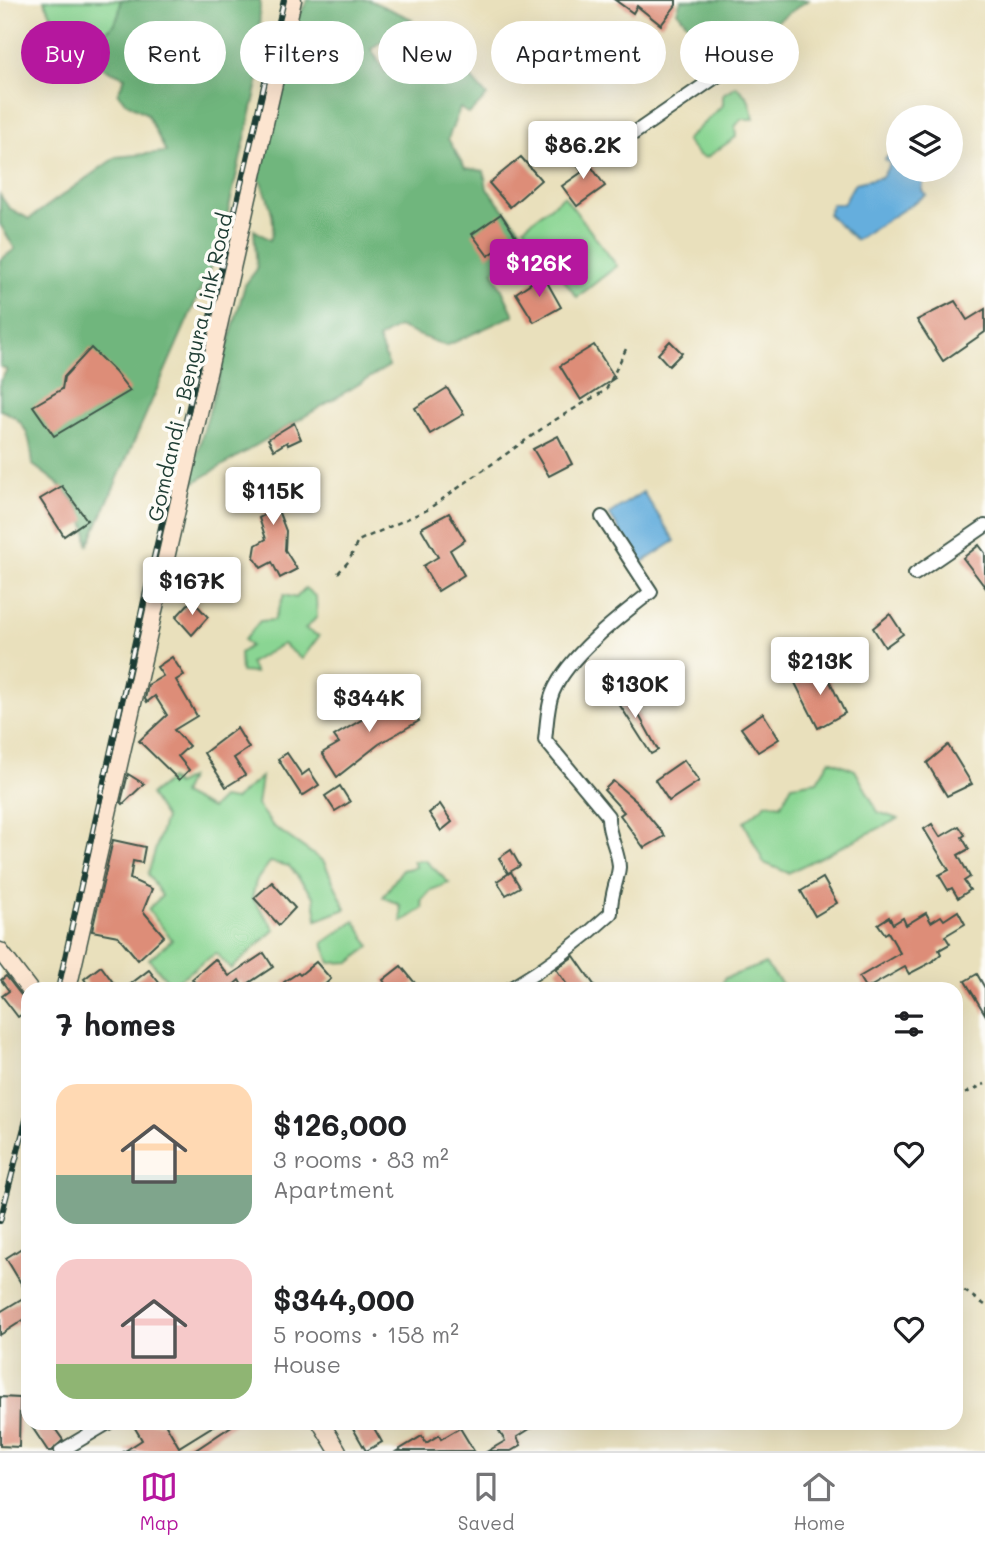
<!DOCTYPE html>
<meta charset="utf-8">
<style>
:root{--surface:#fff;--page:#f2f2f2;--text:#202124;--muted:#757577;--line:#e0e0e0;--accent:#b5179e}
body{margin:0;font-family:Mali,sans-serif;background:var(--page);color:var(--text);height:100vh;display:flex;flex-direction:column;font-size:26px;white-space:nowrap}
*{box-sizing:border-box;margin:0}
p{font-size:23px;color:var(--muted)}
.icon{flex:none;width:38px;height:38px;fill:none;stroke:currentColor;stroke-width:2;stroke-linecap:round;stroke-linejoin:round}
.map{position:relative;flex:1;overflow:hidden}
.drawer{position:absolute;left:21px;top:982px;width:942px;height:448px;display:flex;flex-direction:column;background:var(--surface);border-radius:21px;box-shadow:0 7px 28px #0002}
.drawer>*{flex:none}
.top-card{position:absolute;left:21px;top:21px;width:943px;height:63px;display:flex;gap:14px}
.buttons{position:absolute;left:886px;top:105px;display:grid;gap:14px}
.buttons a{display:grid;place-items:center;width:77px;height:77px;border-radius:50%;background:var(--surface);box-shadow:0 7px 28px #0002;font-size:35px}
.price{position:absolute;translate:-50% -60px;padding:0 16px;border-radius:7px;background:#fff;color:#222;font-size:23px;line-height:46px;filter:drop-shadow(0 2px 4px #0008)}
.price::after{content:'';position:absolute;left:50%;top:42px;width:21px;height:16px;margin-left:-10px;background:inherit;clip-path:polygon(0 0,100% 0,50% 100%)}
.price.active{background:var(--accent);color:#fff}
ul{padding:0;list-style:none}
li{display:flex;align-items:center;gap:21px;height:175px;padding:0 35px}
li span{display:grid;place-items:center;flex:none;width:196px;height:140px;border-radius:21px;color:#555}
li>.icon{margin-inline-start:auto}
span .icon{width:84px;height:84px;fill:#fffc;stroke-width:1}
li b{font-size:30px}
h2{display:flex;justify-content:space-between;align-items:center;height:84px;padding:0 35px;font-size:30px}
.chip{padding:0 24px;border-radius:32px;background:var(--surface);box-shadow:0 7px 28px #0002;font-size:24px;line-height:63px}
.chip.active{background:var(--accent);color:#fff}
.dock{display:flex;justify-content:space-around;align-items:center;height:98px;border-top:2px solid var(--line);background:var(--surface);font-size:19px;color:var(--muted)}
.dock a{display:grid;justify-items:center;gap:4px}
.dock .active{color:var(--accent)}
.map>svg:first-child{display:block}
.green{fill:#8ad593;stroke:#548964;stroke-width:2}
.forest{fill:#6fb67d;stroke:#477a58;stroke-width:2}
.water{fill:#65aedd;stroke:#427688;stroke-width:2}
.building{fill:#dd8d78}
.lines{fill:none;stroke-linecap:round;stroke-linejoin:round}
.minor-casing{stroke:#3d5548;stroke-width:16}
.secondary-casing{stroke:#3d5548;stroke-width:19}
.path{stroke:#3d5548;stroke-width:2.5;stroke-dasharray:5 5;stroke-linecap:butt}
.minor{stroke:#fff;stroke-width:12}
.secondary{stroke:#fce5d0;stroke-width:16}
.rail-casing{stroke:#1f3d34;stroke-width:6}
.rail{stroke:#fdfcf7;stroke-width:3.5;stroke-dasharray:10;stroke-linecap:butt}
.labels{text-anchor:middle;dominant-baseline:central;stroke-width:7;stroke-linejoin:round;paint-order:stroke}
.street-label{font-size:21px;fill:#1f3d34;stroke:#fdfcf7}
</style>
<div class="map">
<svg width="985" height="1451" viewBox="0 0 985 1451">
<rect width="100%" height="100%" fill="#fdfcf7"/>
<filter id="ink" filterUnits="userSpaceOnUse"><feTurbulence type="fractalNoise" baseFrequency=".0143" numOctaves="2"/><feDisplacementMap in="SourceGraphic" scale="14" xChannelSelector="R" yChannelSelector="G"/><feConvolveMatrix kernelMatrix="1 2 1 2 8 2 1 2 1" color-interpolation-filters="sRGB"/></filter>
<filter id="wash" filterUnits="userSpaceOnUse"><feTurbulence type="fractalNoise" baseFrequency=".00686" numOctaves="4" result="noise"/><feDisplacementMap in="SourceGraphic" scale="28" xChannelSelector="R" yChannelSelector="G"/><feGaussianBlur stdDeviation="1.57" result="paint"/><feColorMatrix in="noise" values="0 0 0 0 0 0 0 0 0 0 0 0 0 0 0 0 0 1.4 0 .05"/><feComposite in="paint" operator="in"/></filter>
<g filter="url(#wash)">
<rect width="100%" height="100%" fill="#e9e0bc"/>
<g class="green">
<path d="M44 0H120C123 31 92 41 67 46Z"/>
<path d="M736 86 748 98 754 119H741L735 127 736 137 706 158 698 155 686 140 723 105V94Z"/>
<path d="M564 196 617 266 577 297 524 227Z"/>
<path d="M305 588 316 597 317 617 305 629 319 636 302 659 283 644 250 663 255 673 241 672 240 653 250 646 244 640 260 621 274 620 284 595 296 598Z"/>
<path d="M830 760 855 770 878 812 898 819 788 873 764 863 744 822 767 803 781 805 792 785 817 781Z"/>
<path d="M261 777 257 805 273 826 324 862 346 909 317 920 314 897 289 866 270 862 256 881 252 898 275 929 231 969 216 953 171 985 149 959 172 940 148 909 162 896 148 874 165 818 150 795 170 779 176 785 189 778 182 794 211 809 222 798 234 800Z"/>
<path d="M425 860 449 883 431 890 421 901 423 908 402 922 400 905 383 897 402 870 416 867 413 861Z"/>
<path d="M355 921 370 946 351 962 330 963 323 943Z"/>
<path d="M765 964 783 985 776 989H720L725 978Z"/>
</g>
<g class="forest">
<path d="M120 0H260L258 83 220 246 88 546C86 503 66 489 33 465 31 440 27 418 0 410V381L7 370 0 366V260L15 249 0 224V195L9 208 29 219 116 157 166 152 147 114 125 102 118 93 125 77 87 61 76 49 67 46C92 41 123 32 120 0Z"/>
<path d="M308 0H369L412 19 371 49 385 72 437 39 487 96 469 114 460 108 448 139 465 168 484 171 487 189 533 244 493 271 514 315 446 346 398 327 378 339 389 366 188 486 245 285 257 269 254 230 270 240C279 222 266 191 257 175L290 49 296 45 293 24Z"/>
<path d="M681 0H808L748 41 728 39 690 27 677 11Z"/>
</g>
<g class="water">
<path d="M892 152 898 159V170H925L922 190 926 195 856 240 828 214 832 204H843L855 183 882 177 890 164 885 159Z"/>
<path d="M643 492 675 541 641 563 609 514Z"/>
</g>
<g id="blocks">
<g class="building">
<path d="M615 0H676V5L661 25 637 6 633 13Z"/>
<path d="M398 30 403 40 418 32 425 44 388 66 383 57 396 49 388 36Z"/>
<path d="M579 149 605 186 577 206 562 186 582 172 570 155Z"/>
<path d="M521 157 541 180 510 207 489 183Z"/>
<path d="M501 214 516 237 488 256 472 234Z"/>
<path d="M543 275 561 307 534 322 516 293Z"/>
<path d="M955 301 967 320 985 309V332L943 361 917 320Z"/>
<path d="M670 341 682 353 669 366 658 354Z"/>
<path d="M594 345 615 378 581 400 560 366Z"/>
<path d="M91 348 115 372 130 391 54 436 33 406 62 389 64 377Z"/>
<path d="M447 388 464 414 430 434 415 408Z"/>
<path d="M294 423 301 439 288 445 287 442 274 450 268 439Z"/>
<path d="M558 436 572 464 549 476 533 449Z"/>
<path d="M264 476 266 483 281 476 289 493 274 500 286 531 285 550 297 569 280 578 272 562 261 568 254 557 256 545 266 539 259 518 266 514 251 482Z"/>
<path d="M62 486 87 520 64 536 40 499Z"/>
<path d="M449 513 465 540 450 550 464 575 438 591 423 566 438 557 421 528Z"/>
<path d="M979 545 985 553V587L963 558Z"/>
<path d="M192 600 208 617 192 635 176 617Z"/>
<path d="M890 614 903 634 885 647 873 628Z"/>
<path d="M172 657 184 675 176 680 197 716 174 730 189 746 178 756 189 770 179 780 139 741 167 715 155 696 147 702 145 699 148 685 163 676 157 667Z"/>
<path d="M822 665 845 713 818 728 794 681Z"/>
<path d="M624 688 658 750 651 754 614 696Z"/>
<path d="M404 695 419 721 379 744 337 777 322 753 339 743 334 736Z"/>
<path d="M763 713 779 739 758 752 741 728Z"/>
<path d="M237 728 249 748 234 758 245 775 226 787 204 753Z"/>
<path d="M948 745 972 784 947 796 927 763Z"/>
<path d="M287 753 302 775 309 770 319 785 302 796 278 759Z"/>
<path d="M684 760 699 781 669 801 655 780Z"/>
<path d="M128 774 144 784 123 804 121 802Z"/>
<path d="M613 781 637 802 665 836 644 848 620 815 624 812 604 790Z"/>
<path d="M340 786 350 802 335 811 325 796Z"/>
<path d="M440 804 452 822 441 831 429 813Z"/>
<path d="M932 824 940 837 959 826 965 835 962 837 969 849 958 855 970 877 964 881 970 890 958 898 952 888 948 890 939 875 949 870 924 829Z"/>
<path d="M113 840 145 847 142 863 133 861 130 879 152 889 143 911 164 936 138 960 118 936 92 931Z"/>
<path d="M511 850 520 866 508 873 499 858Z"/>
<path d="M511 872 520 887 506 895 497 881Z"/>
<path d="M823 878 837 903 815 916 801 891Z"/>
<path d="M272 882 295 908 279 925 254 898Z"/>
<path d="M958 911 965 924 945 936 950 944 939 950 941 954 932 962 909 974 905 967 866 989 859 977 900 953 888 932 885 934 878 924 889 917 893 924 903 918 906 925 926 913 931 922 941 916 944 920Z"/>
<path d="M264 953 273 967 243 987 239 980 229 989H200L192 979 215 959 229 976Z"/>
<path d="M574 956 597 989H570L556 969Z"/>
<path d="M316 962 331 979 320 989H289L284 982 298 973 300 975Z"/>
<path d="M101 966 118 989H91L84 979Z"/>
<path d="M401 966 415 983 407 989H389L383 980Z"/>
<path d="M149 970 164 989H124Z"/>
<path d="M977 974 985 988V1014L965 981Z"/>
<path d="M6 976 21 995 28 999V1010L18 1017 2 996 9 991 1 980Z"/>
<path d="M28 1244V1295L6 1258Z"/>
<path d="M28 1295V1317L0 1335V1312Z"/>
<path d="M0 1397 20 1398 19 1447 0 1446Z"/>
<path d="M38 1423H67L56 1430 63 1440 52 1451H48L32 1427Z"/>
<path d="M132 1423H165L179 1447 218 1423H236L194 1451H125L142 1440Z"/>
<path d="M350 1423H371L382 1442 366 1451Z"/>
<path d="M502 1423H539L517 1437 521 1445 511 1451H488L505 1441 496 1426Z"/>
<path d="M460 1428 474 1451H397L422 1436 426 1443 439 1435 441 1439Z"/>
</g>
</g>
</g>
<g filter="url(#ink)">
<use href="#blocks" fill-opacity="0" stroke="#3d5548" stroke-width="2"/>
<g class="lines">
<g class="minor-casing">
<g id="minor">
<path d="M627 138 739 61 742 40"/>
<path d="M915 574 985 526"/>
<path d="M510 989C547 967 580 942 611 913 610 895 618 881 619 867 619 851 607 834 608 816L545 740C547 725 547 706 553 692 568 656 620 616 651 592L602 517"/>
<path d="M61 1451 108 1423"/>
</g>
</g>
<g class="secondary-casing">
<g id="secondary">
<path d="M0 951 29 989"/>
<path d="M68 989 293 0"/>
<path d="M321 1423 338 1451"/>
</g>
</g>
<g class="path">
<path d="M338 573 349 561 358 541 427 510 550 423 606 390 626 349"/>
<path d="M956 1098 985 1084"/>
<path d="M956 1285 985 1305"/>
</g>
<use href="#minor" class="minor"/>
<use href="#secondary" class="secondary"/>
<g class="rail-casing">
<g id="rail">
<path d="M58 989 147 587 284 0"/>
<path d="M0 1221 28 1112"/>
</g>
</g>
<use href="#rail" class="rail"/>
</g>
</g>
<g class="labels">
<g class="street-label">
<text transform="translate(189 367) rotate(-77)">Gomdandi - Bengura Link Road</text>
</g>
</g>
</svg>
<div class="buttons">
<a><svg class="icon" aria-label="layers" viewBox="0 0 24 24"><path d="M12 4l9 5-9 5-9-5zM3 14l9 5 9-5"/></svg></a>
</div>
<b class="price" style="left:583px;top:181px">$86.2K</b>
<b class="price active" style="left:539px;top:299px">$126K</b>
<b class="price" style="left:273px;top:527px">$115K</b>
<b class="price" style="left:192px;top:617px">$167K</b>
<b class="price" style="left:820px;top:697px">$213K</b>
<b class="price" style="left:635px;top:720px">$130K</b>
<b class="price" style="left:369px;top:734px">$344K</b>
<div class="top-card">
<a class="chip active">Buy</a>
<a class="chip">Rent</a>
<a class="chip">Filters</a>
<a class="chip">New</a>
<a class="chip">Apartment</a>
<a class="chip">House</a>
</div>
<section class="drawer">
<h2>7 homes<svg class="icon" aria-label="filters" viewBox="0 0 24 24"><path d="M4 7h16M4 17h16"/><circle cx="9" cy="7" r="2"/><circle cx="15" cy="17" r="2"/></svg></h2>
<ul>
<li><span style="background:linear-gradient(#ffd9b3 65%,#7fa58c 0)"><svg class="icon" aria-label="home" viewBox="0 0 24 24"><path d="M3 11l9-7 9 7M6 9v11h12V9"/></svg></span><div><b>$126,000</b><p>3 rooms · 83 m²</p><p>Apartment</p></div><svg class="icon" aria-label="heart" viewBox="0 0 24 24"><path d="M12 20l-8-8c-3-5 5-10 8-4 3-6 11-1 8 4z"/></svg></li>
<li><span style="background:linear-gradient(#f6c9c9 75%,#8fb573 0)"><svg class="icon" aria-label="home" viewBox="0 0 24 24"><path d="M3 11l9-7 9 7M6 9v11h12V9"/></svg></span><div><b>$344,000</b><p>5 rooms · 158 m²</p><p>House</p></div><svg class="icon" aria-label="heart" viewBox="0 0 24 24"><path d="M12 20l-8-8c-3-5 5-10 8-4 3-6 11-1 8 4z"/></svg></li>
</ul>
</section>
</div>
<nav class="dock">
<a class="active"><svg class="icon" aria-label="map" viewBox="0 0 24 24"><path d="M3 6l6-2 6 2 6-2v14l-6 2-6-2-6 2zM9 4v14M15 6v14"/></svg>Map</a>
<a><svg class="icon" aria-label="saved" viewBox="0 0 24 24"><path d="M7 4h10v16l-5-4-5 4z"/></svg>Saved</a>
<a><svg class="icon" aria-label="home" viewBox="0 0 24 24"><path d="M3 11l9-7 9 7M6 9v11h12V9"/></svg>Home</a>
</nav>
